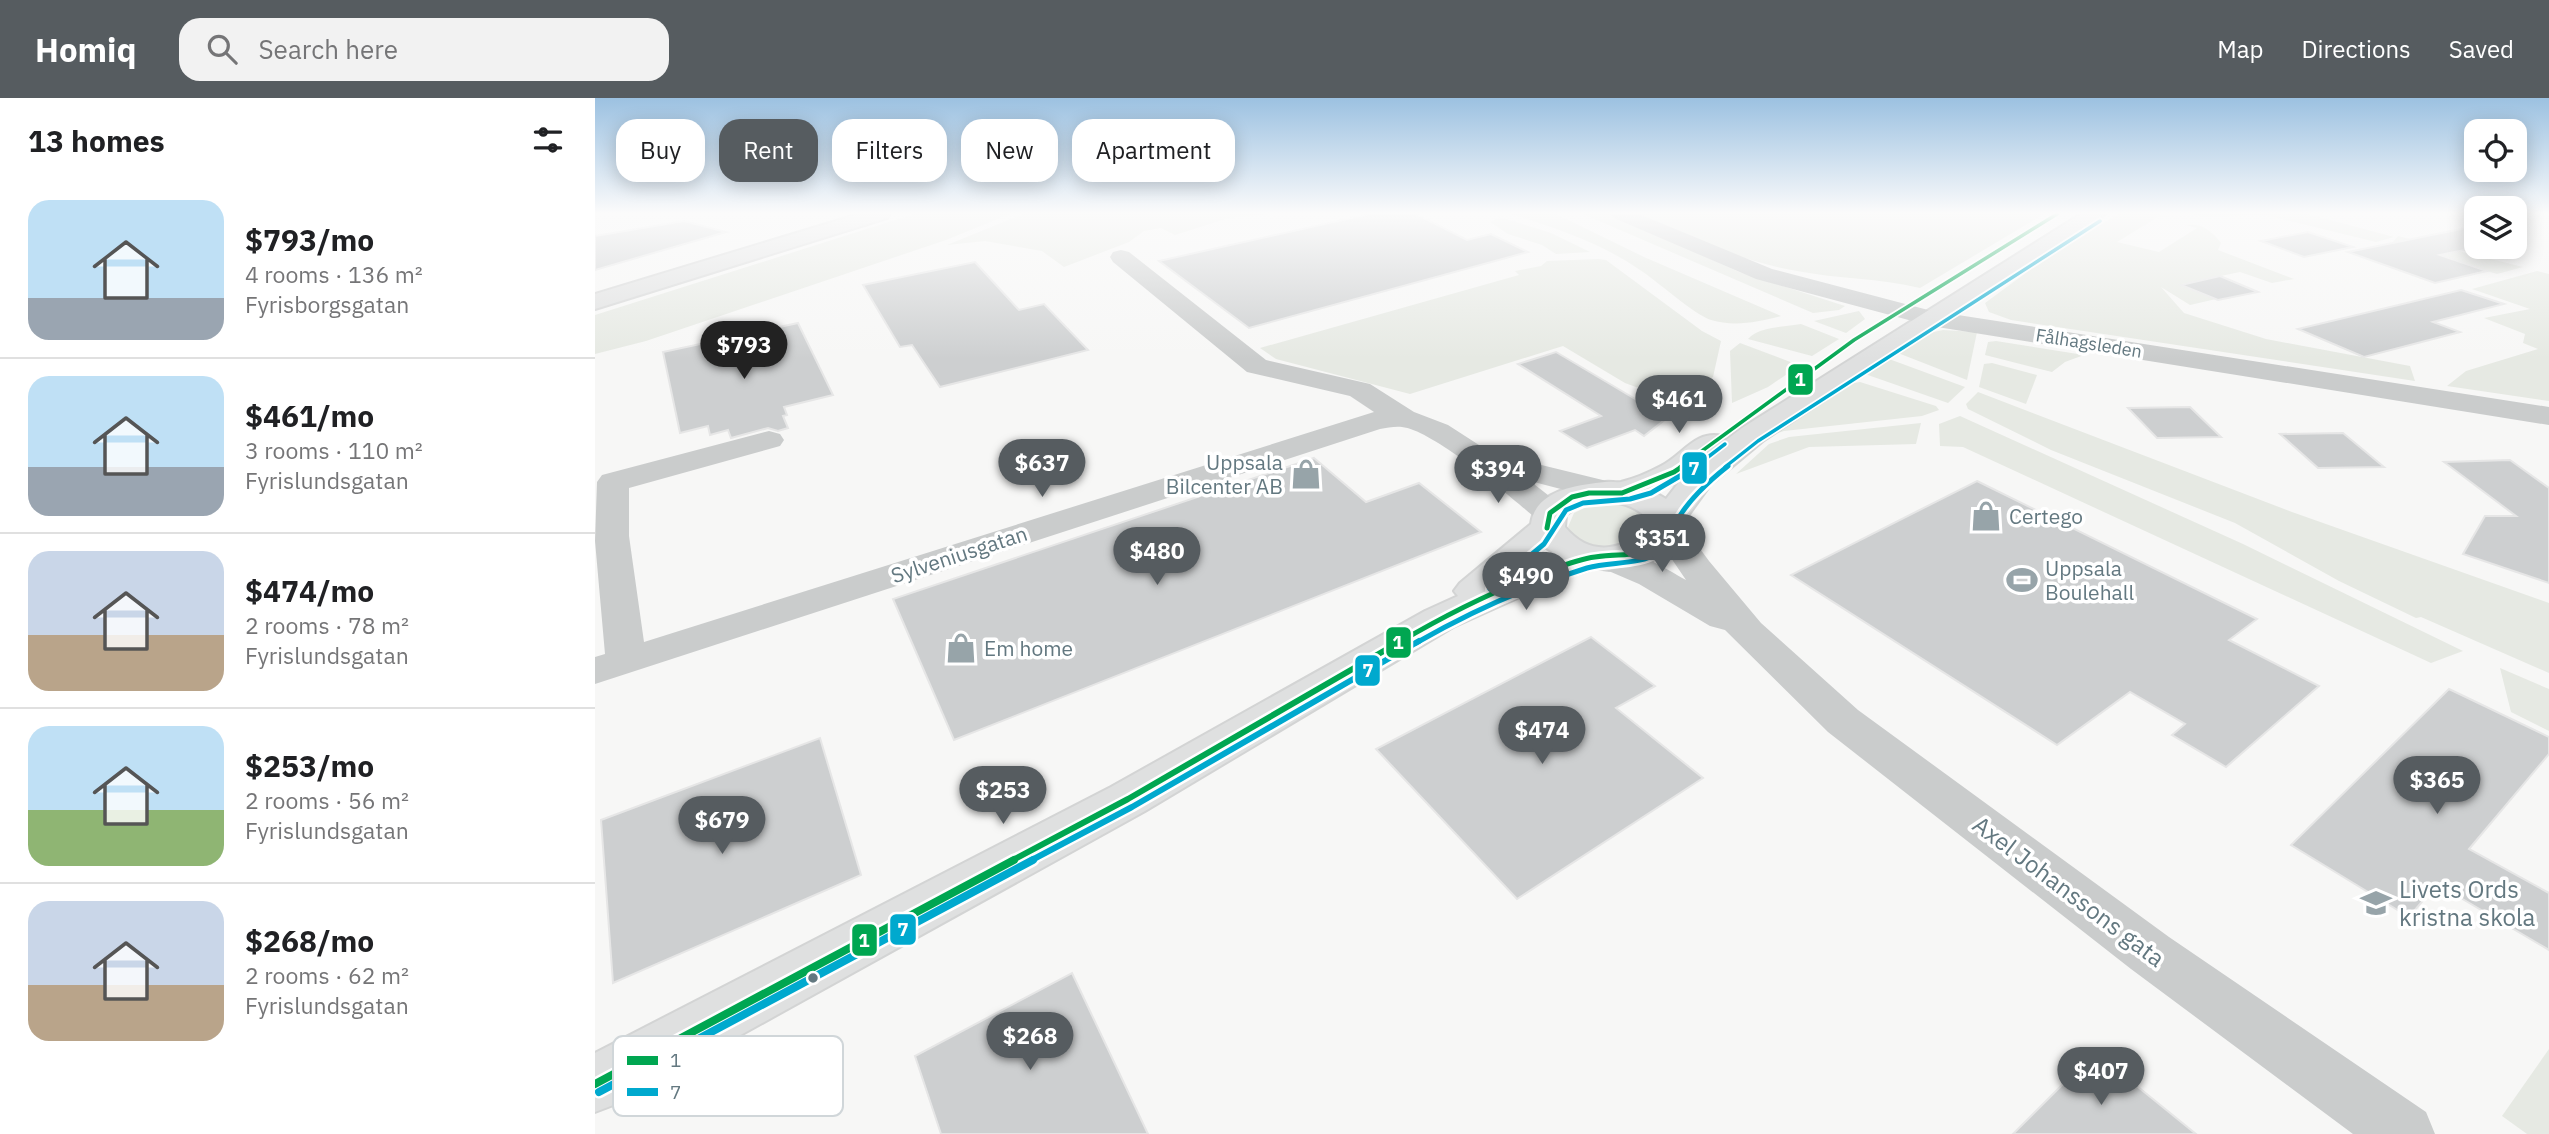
<!DOCTYPE html>
<meta charset="utf-8">
<style>
:root{--surface:#fff;--page:#f2f2f2;--text:#202124;--muted:#757577;--line:#e0e0e0;--accent:#565c60}
body{margin:0;font-family:"IBM Plex Sans",sans-serif;background:var(--page);color:var(--text);height:100vh;display:flex;flex-direction:column;font-size:26px;white-space:nowrap}
*{box-sizing:border-box;margin:0}
p{font-size:23px;color:var(--muted)}
.icon{flex:none;width:38px;height:38px;fill:none;stroke:currentColor;stroke-width:2;stroke-linecap:round;stroke-linejoin:round}
.map{position:relative;flex:1;overflow:hidden}
.details{display:flex;flex-direction:column;background:var(--surface);width:595px}
.details>*{flex:none}
.guide{position:absolute;left:21px;top:21px;width:665px;height:63px;display:flex;gap:14px}
.controls{position:absolute;left:1869px;top:21px;display:grid;gap:14px}
.controls a{display:grid;place-items:center;width:63px;height:63px;border-radius:14px;background:var(--surface);box-shadow:0 4px 18px #0003;font-size:35px}
.price{position:absolute;translate:-50% -60px;padding:0 16px;border-radius:24px;background:var(--accent);color:#fff;font-size:23px;line-height:46px;filter:drop-shadow(0 2px 4px #0008)}
.price::after{content:'';position:absolute;left:50%;top:42px;width:21px;height:16px;margin-left:-10px;background:inherit;clip-path:polygon(0 0,100% 0,50% 100%)}
.price.current{background:#222;color:#fff}
ul{padding:0;list-style:none}
li{display:flex;align-items:center;gap:21px;height:175px;padding:0 28px}
li+li{border-top:2px solid var(--line)}
li span{display:grid;place-items:center;flex:none;width:196px;height:140px;border-radius:21px;color:#555}
li>.icon{margin-inline-start:auto}
span .icon{width:84px;height:84px;fill:#fffc;stroke-width:1}
li b{font-size:30px}
h2{display:flex;justify-content:space-between;align-items:center;height:84px;padding:0 28px;font-size:30px}
.chip{padding:0 24px;border-radius:21px;background:var(--surface);box-shadow:0 4px 18px #0003;font-size:24px;line-height:63px}
.chip.current{background:var(--accent);color:#fff}
header{display:flex;align-items:center;gap:42px;box-sizing:border-box;height:98px;padding:0 35px;background:var(--accent);color:#fff}
header strong{font-size:33px}
nav{display:flex;gap:38px;margin-inline-start:auto;font-size:24px}
.search{width:490px;height:63px;background:var(--page);display:flex;align-items:center;gap:18px;box-sizing:border-box;padding:0 24px;border-radius:21px;color:var(--muted);font-size:26px}
main{display:flex;flex:1;min-height:0}
.map>svg:first-child{display:block}
.green{fill:#e6e9e3}
.building{fill:#cdcfd0;stroke:#e6e6e6;stroke-width:2}
.lines{fill:none;stroke-linecap:round;stroke-linejoin:round}
.major-casing{stroke:#d3d4d4;stroke-width:4}
.minor{fill:#cacccc;fill-rule:evenodd}
.major{fill:#dfe0e0;fill-rule:evenodd}
.bus-1-far3-casing{stroke:#fff;stroke-width:7}
.bus-1-far2-casing{stroke:#fff;stroke-width:10}
.bus-1-far1-casing{stroke:#fff;stroke-width:11}
.bus-1-casing{stroke:#fff;stroke-width:13}
.bus-2-far3-casing{stroke:#fff;stroke-width:7}
.bus-2-far2-casing{stroke:#fff;stroke-width:10}
.bus-2-far1-casing{stroke:#fff;stroke-width:11}
.bus-2-casing{stroke:#fff;stroke-width:13}
.bus-1-far3{stroke:#00a651;stroke-width:3.5}
.bus-1-far2{stroke:#00a651;stroke-width:5}
.bus-1-far1{stroke:#00a651;stroke-width:6}
.bus-1{stroke:#00a651;stroke-width:8}
.bus-2-far3{stroke:#00a9ce;stroke-width:3.5}
.bus-2-far2{stroke:#00a9ce;stroke-width:5}
.bus-2-far1{stroke:#00a9ce;stroke-width:6}
.bus-2{stroke:#00a9ce;stroke-width:8}
.bus-dot{fill:#637880;stroke:#fff;stroke-width:2.5}
.labels{text-anchor:middle;dominant-baseline:central;stroke-width:7;stroke-linejoin:round;paint-order:stroke}
.far-street-label{font-size:18px;fill:#637880;stroke:#fff}
.poi-label{font-size:21px;fill:#637880;stroke:#fff;text-anchor:start}
.street-label{font-size:21px;fill:#637880;stroke:#fff}
.near-poi-label{font-size:24px;fill:#637880;stroke:#fff;text-anchor:start}
.near-street-label{font-size:24px;fill:#637880;stroke:#fff}
.key{fill:#fff;stroke:#d0d6d9;stroke-width:2}
.key-label{font-size:19px;fill:#637880}
.line-badge{stroke:#fff;stroke-width:2.5}
.badge-label{font-size:19px;text-anchor:middle;font-weight:bold;fill:#fff}
</style>
<header>
<strong>Homiq</strong>
<div class="search"><svg class="icon" aria-label="search" viewBox="0 0 24 24"><circle cx="10" cy="10" r="6"/><path d="M15 15l6 6"/></svg>Search here</div>
<nav><a>Map</a><a>Directions</a><a>Saved</a></nav>
</header>
<main>
<section class="details">
<h2>13 homes<svg class="icon" aria-label="filters" viewBox="0 0 24 24"><path d="M4 7h16M4 17h16"/><circle cx="9" cy="7" r="2"/><circle cx="15" cy="17" r="2"/></svg></h2>
<ul>
<li><span style="background:linear-gradient(#bfe0f5 70%,#9aa5b1 0)"><svg class="icon" aria-label="home" viewBox="0 0 24 24"><path d="M3 11l9-7 9 7M6 9v11h12V9"/></svg></span><div><b>$793/mo</b><p>4 rooms · 136 m²</p><p>Fyrisborgsgatan</p></div></li>
<li><span style="background:linear-gradient(#bfe0f5 65%,#9aa5b1 0)"><svg class="icon" aria-label="home" viewBox="0 0 24 24"><path d="M3 11l9-7 9 7M6 9v11h12V9"/></svg></span><div><b>$461/mo</b><p>3 rooms · 110 m²</p><p>Fyrislundsgatan</p></div></li>
<li><span style="background:linear-gradient(#c9d6e8 60%,#b9a48a 0)"><svg class="icon" aria-label="home" viewBox="0 0 24 24"><path d="M3 11l9-7 9 7M6 9v11h12V9"/></svg></span><div><b>$474/mo</b><p>2 rooms · 78 m²</p><p>Fyrislundsgatan</p></div></li>
<li><span style="background:linear-gradient(#bfe0f5 60%,#8fb573 0)"><svg class="icon" aria-label="home" viewBox="0 0 24 24"><path d="M3 11l9-7 9 7M6 9v11h12V9"/></svg></span><div><b>$253/mo</b><p>2 rooms · 56 m²</p><p>Fyrislundsgatan</p></div></li>
<li><span style="background:linear-gradient(#c9d6e8 60%,#b9a48a 0)"><svg class="icon" aria-label="home" viewBox="0 0 24 24"><path d="M3 11l9-7 9 7M6 9v11h12V9"/></svg></span><div><b>$268/mo</b><p>2 rooms · 62 m²</p><p>Fyrislundsgatan</p></div></li>
</ul>
</section>
<div class="map">
<svg width="1954" height="1036" viewBox="0 0 1954 1036">
<rect width="100%" height="100%" fill="#f7f7f6"/>
<g class="green">
<path d="M319 116H415L351 142 51 243 0 256V217Z"/>
<path d="M428 116H675L634 120 580 137 566 130 549 133 534 144 469 169 447 153 390 143 352 147Z"/>
<path d="M916 116H961L1049 159 1186 218C1163 224 1139 229 1116 222 1100 217 1062 183 1045 172 1006 145 961 130 916 116Z"/>
<path d="M988 116H1017L1144 174 1250 208 1244 212 1218 215Z"/>
<path d="M1045 116H1449L1325 190C1284 180 1243 181 1202 173 1154 165 1087 140 1045 116Z"/>
<path d="M1524 116H1563L1576 119H1563L1522 144 1564 154 1602 130 1591 127C1606 124 1618 134 1626 145L1623 152 1699 181 1677 185 1645 174 1587 186 1621 201 1595 207 1566 189 1589 215 1671 241 1815 268 1820 283 1416 222 1394 214 1390 205 1466 149Z"/>
<path d="M1596 116H1713L1799 139 1781 144 1670 117 1609 119Z"/>
<path d="M905 119 956 135 995 154 961 156 947 147 913 136 895 124Z"/>
<path d="M1803 138 1928 169 1902 176 1798 144Z"/>
<path d="M1004 161 1011 162 1107 233 1126 243 1118 279 1079 303 1030 285 968 248 815 296 681 261 665 250 924 177 920 173 946 168 952 163Z"/>
<path d="M1942 173 1954 176V303L1852 288 1871 273 1943 251 1928 245 1930 236 1889 220 1935 211 1877 191Z"/>
<path d="M1264 213 1270 221 1251 235 1219 223Z"/>
<path d="M1206 226 1244 241 1217 258 1153 241C1164 228 1190 229 1206 226Z"/>
<path d="M1348 232 1382 234 1372 282 1303 255 1334 235Z"/>
<path d="M1401 243 1489 257 1470 264 1457 274 1390 257 1393 244Z"/>
<path d="M1145 245 1198 265 1204 268 1173 289 1137 305 1135 253Z"/>
<path d="M1294 261 1370 289 1353 305 1270 276Z"/>
<path d="M1397 265 1442 277 1431 306 1384 289 1389 266Z"/>
<path d="M1265 284 1341 308 1344 312 1327 318 1189 333 1164 341 1248 287Z"/>
<path d="M1383 294 1697 414 1954 505V575L1826 519 1821 520 1744 483 1640 425 1456 352 1373 311 1371 306Z"/>
<path d="M1365 318 1648 446 1868 553 1836 565 1368 349 1345 348 1344 326Z"/>
<path d="M1326 325 1321 346 1214 349 1141 376 1174 346 1194 339Z"/>
<path d="M1010 405C1027 406 1046 408 1054 426L1053 433C1049 437 1044 442 1039 444 1020 456 983 450 973 429L979 415 998 406Z"/>
<path d="M1905 570 1954 591V633L1916 614Z"/>
<path d="M1954 951V1036H1932L1907 1018Z"/>
</g>
<g class="building">
<path d="M774 116H821L872 142 896 136 933 154 654 230 564 163Z"/>
<path d="M89 123 131 134 0 172V138Z"/>
<path d="M1881 128V149H1884L1845 157 1892 173 1840 185 1753 154Z"/>
<path d="M1713 134 1758 149 1709 159 1666 143Z"/>
<path d="M380 164 424 212 449 206 493 252 345 289 317 247 305 249 268 187Z"/>
<path d="M1625 178 1663 194 1623 202 1586 187Z"/>
<path d="M1866 192 1909 206 1838 224 1865 234 1769 259 1703 231Z"/>
<path d="M203 225 238 297 189 309 192 317 188 318 193 330 183 333 173 330 136 340 133 332 115 337 113 328 85 335 68 254Z"/>
<path d="M961 254 1047 305 1054 303 1076 317 1049 338 1040 332 992 350 965 333 1006 318 923 266Z"/>
<path d="M1595 309 1626 339 1562 340 1533 310Z"/>
<path d="M1748 335 1789 369 1723 370 1685 336Z"/>
<path d="M719 360 771 404 824 385 886 434 359 642 298 501Z"/>
<path d="M1915 362 1954 390V485L1868 456 1890 418H1921L1849 364Z"/>
<path d="M1382 383 1662 521 1634 542 1724 588 1631 669 1577 637 1590 626 1535 594 1462 647 1196 477Z"/>
<path d="M996 539 1060 588 1021 610 1108 680 922 801 781 651Z"/>
<path d="M1854 591 1954 639V656L1874 751 1954 795V852L1842 786 1814 819 1696 747Z"/>
<path d="M225 640 266 777 18 885 6 722Z"/>
<path d="M477 875 553 1036H346L320 958Z"/>
<path d="M1500 954 1601 1036H1418Z"/>
</g>
<g class="lines">
<g class="major-casing">
<g id="major">
<path d="M264 116H295L292 120 0 211V196Z"/>
<path d="M1486 116H1510L1169 342 1115 387 1089 423 1086 438 1081 445 1055 464 1014 472 1001 470 960 483 858 529 550 713 21 1006 0 1014V955L516 689 830 513 863 498 859 493 865 485 936 426C940 392 982 387 1010 384 1015 383 1021 385 1026 384 1038 381 1055 374 1066 368 1088 357 1100 332 1127 338L1130 343 1147 330ZM1085 383 1071 401 1059 394ZM1012 403C1030 405 1043 410 1055 423L1053 433C1024 452 995 459 970 429L971 417 983 408ZM950 449 964 458 926 471Z"/>
</g>
</g>
<g class="minor">
<path d="M1016 116H1044L1177 171 1337 213 1954 309V327L1336 228 1161 181 1019 120Z"/>
<path d="M526 152 534 154 671 262 775 286 819 314 853 327 901 358 906 357 1024 386 1028 393 1024 400 1012 403 935 383 967 408 972 415 967 422 955 425 943 422C917 400 838 332 807 329 800 328 792 330 785 331L0 586V559L10 556 0 443 2 384 7 377 174 333 185 336 189 342 185 348 34 390V438L49 544 779 314 755 298 652 274 518 164 515 159 518 154Z"/>
<path d="M1072 419 1084 422 1114 463 1166 525 1263 612 1574 839 1831 1014 1840 1036H1758L1536 871 1233 634 1130 532 1115 528 1044 486 1002 468 997 460 1002 452C1031 445 1066 468 1091 482L1055 429 1060 422Z"/>
</g>
<use href="#major" class="major"/>
<g class="bus-1-far3-casing">
<path id="bus-1-far3" d="M1085 369 1259 242 1462 116"/>
</g>
<g class="bus-1-far2-casing">
<g id="bus-1-far2">
<path d="M952 430 955 415 977 399 994 395H1027L1079 374 1088 368"/>
<path d="M803 545C849 518 898 493 948 475 964 469 983 461 1000 459 1036 454 1037 463 1069 438L1072 423"/>
</g>
</g>
<g class="bus-1-far1-casing">
<path id="bus-1-far1" d="M416 763 533 701 806 543"/>
</g>
<g class="bus-1-casing">
<path id="bus-1" d="M0 986 419 762"/>
</g>
<g class="bus-2-far3-casing">
<g id="bus-2-far3">
<path d="M1100 369 1130 346"/>
<path d="M1130 369 1163 343 1505 123"/>
</g>
</g>
<g class="bus-2-far2-casing">
<g id="bus-2-far2">
<path d="M895 491 949 446 971 412 988 405 1035 401 1056 395 1102 368"/>
<path d="M821 545C875 514 933 488 992 470 1017 463 1042 468 1065 454 1076 447 1075 438 1080 427 1089 406 1115 382 1133 368"/>
</g>
</g>
<g class="bus-2-far1-casing">
<path id="bus-2-far1" d="M435 763 537 709 824 543"/>
</g>
<g class="bus-2-casing">
<path id="bus-2" d="M4 994 438 762"/>
</g>
<use href="#bus-1-far3" class="bus-1-far3"/>
<use href="#bus-1-far2" class="bus-1-far2"/>
<use href="#bus-1-far1" class="bus-1-far1"/>
<use href="#bus-1" class="bus-1"/>
<use href="#bus-2-far3" class="bus-2-far3"/>
<use href="#bus-2-far2" class="bus-2-far2"/>
<use href="#bus-2-far1" class="bus-2-far1"/>
<use href="#bus-2" class="bus-2"/>
</g>
<linearGradient id="sky" x2="0" y2="1"><stop stop-color="#9cc1e1"/><stop offset="0.44" stop-color="#fbfbfb"/><stop offset="1" stop-color="#fbfbfb" stop-opacity="0"/></linearGradient>
<rect width="1954" height="261" fill="url(#sky)"/>
<defs>
<g id="shop-bare" transform="scale(2.415)"><path d="M-5-2.5h2.3a2.7 3.5 0 0 1 5.4 0H5L5.5 6h-11ZM-1.5-2.5h3a1.5 2.3 0 0 0-3 0Z" fill="#97a4a9" stroke="#fff" stroke-width="2.5" paint-order="stroke"/></g>
<g id="stadium-bare" transform="scale(2.415)"><path d="M0-5a6.5 5 0 1 0 0 10a6.5 5 0 1 0 0-10ZM-3.5-1.8h7v3.6h-7Z" fill="#97a4a9" stroke="#fff" stroke-width="2.5" paint-order="stroke"/></g>
<g id="school-bare" transform="scale(2.415)"><path d="M0-5L7-2L0 1L-7-2ZM-4 1L0 2.5L4 1V4Q0 6-4 4Z" fill="#97a4a9" stroke="#fff" stroke-width="2.5" paint-order="stroke"/></g>
</defs>
<g fill-rule="evenodd">
<use href="#shop-bare" x="711" y="376"/>
<use href="#shop-bare" x="1391" y="418"/>
<use href="#stadium-bare" x="1427" y="482"/>
<use href="#shop-bare" x="366" y="550"/>
<use href="#school-bare" x="1781" y="805"/>
</g>
<circle class="bus-dot" cx="218" cy="880" r="6"/>
<g class="labels">
<g class="far-street-label">
<text transform="translate(1494 245) rotate(9)">Fålhagsleden</text>
</g>
<g class="poi-label">
<text x="688" y="364" text-anchor="end">Uppsala<tspan x="688" dy="24">Bilcenter AB</tspan></text>
<text x="1414" y="418">Certego</text>
<text x="1450" y="470">Uppsala<tspan x="1450" dy="24">Boulehall</tspan></text>
<text x="389" y="550">Em home</text>
</g>
<g class="street-label">
<text transform="translate(364 456) rotate(-18)">Sylveniusgatan</text>
</g>
<g class="near-poi-label">
<text x="1804" y="791">Livets Ords<tspan x="1804" dy="28">kristna skola</tspan></text>
</g>
<g class="near-street-label">
<text transform="translate(1474 793) rotate(37)">Axel Johanssons gata</text>
</g>
</g>
<rect x="18" y="938" width="230" height="80" rx="10" class="key"/>
<rect x="32" y="958" width="31" height="9" fill="#00a651"/>
<rect x="32" y="990" width="31" height="8" fill="#00a9ce"/>
<g class="key-label">
<text x="75" y="969">1</text>
<text x="75" y="1001">7</text>
</g>
<g class="line-badge">
<rect x="1192" y="265" width="27" height="33" rx="7" fill="#00a651"/>
<rect x="1086" y="353" width="27" height="34" rx="7" fill="#00a9ce"/>
<rect x="790" y="528" width="27" height="33" rx="7" fill="#00a651"/>
<rect x="759" y="556" width="27" height="33" rx="7" fill="#00a9ce"/>
<rect x="294" y="815" width="28" height="33" rx="7" fill="#00a9ce"/>
<rect x="256" y="825" width="27" height="34" rx="7" fill="#00a651"/>
</g>
<g class="badge-label">
<text x="1205" y="288">1</text>
<text x="1099" y="377">7</text>
<text x="803" y="551">1</text>
<text x="773" y="579">7</text>
<text x="308" y="838">7</text>
<text x="269" y="849">1</text>
</g>
</svg>
<div class="controls">
<a><svg class="icon" aria-label="locate" viewBox="0 0 24 24"><circle cx="12" cy="12" r="6"/><path d="M12 2v4M12 18v4M2 12h4M18 12h4"/></svg></a>
<a><svg class="icon" aria-label="layers" viewBox="0 0 24 24"><path d="M12 4l9 5-9 5-9-5zM3 14l9 5 9-5"/></svg></a>
</div>
<b class="price current" style="left:149px;top:283px">$793</b>
<b class="price" style="left:1084px;top:337px">$461</b>
<b class="price" style="left:447px;top:401px">$637</b>
<b class="price" style="left:903px;top:407px">$394</b>
<b class="price" style="left:1067px;top:476px">$351</b>
<b class="price" style="left:562px;top:489px">$480</b>
<b class="price" style="left:931px;top:514px">$490</b>
<b class="price" style="left:947px;top:668px">$474</b>
<b class="price" style="left:1842px;top:718px">$365</b>
<b class="price" style="left:408px;top:728px">$253</b>
<b class="price" style="left:127px;top:758px">$679</b>
<b class="price" style="left:435px;top:974px">$268</b>
<b class="price" style="left:1506px;top:1009px">$407</b>
<div class="guide">
<a class="chip">Buy</a>
<a class="chip current">Rent</a>
<a class="chip">Filters</a>
<a class="chip">New</a>
<a class="chip">Apartment</a>
</div>
</div>
</main>
